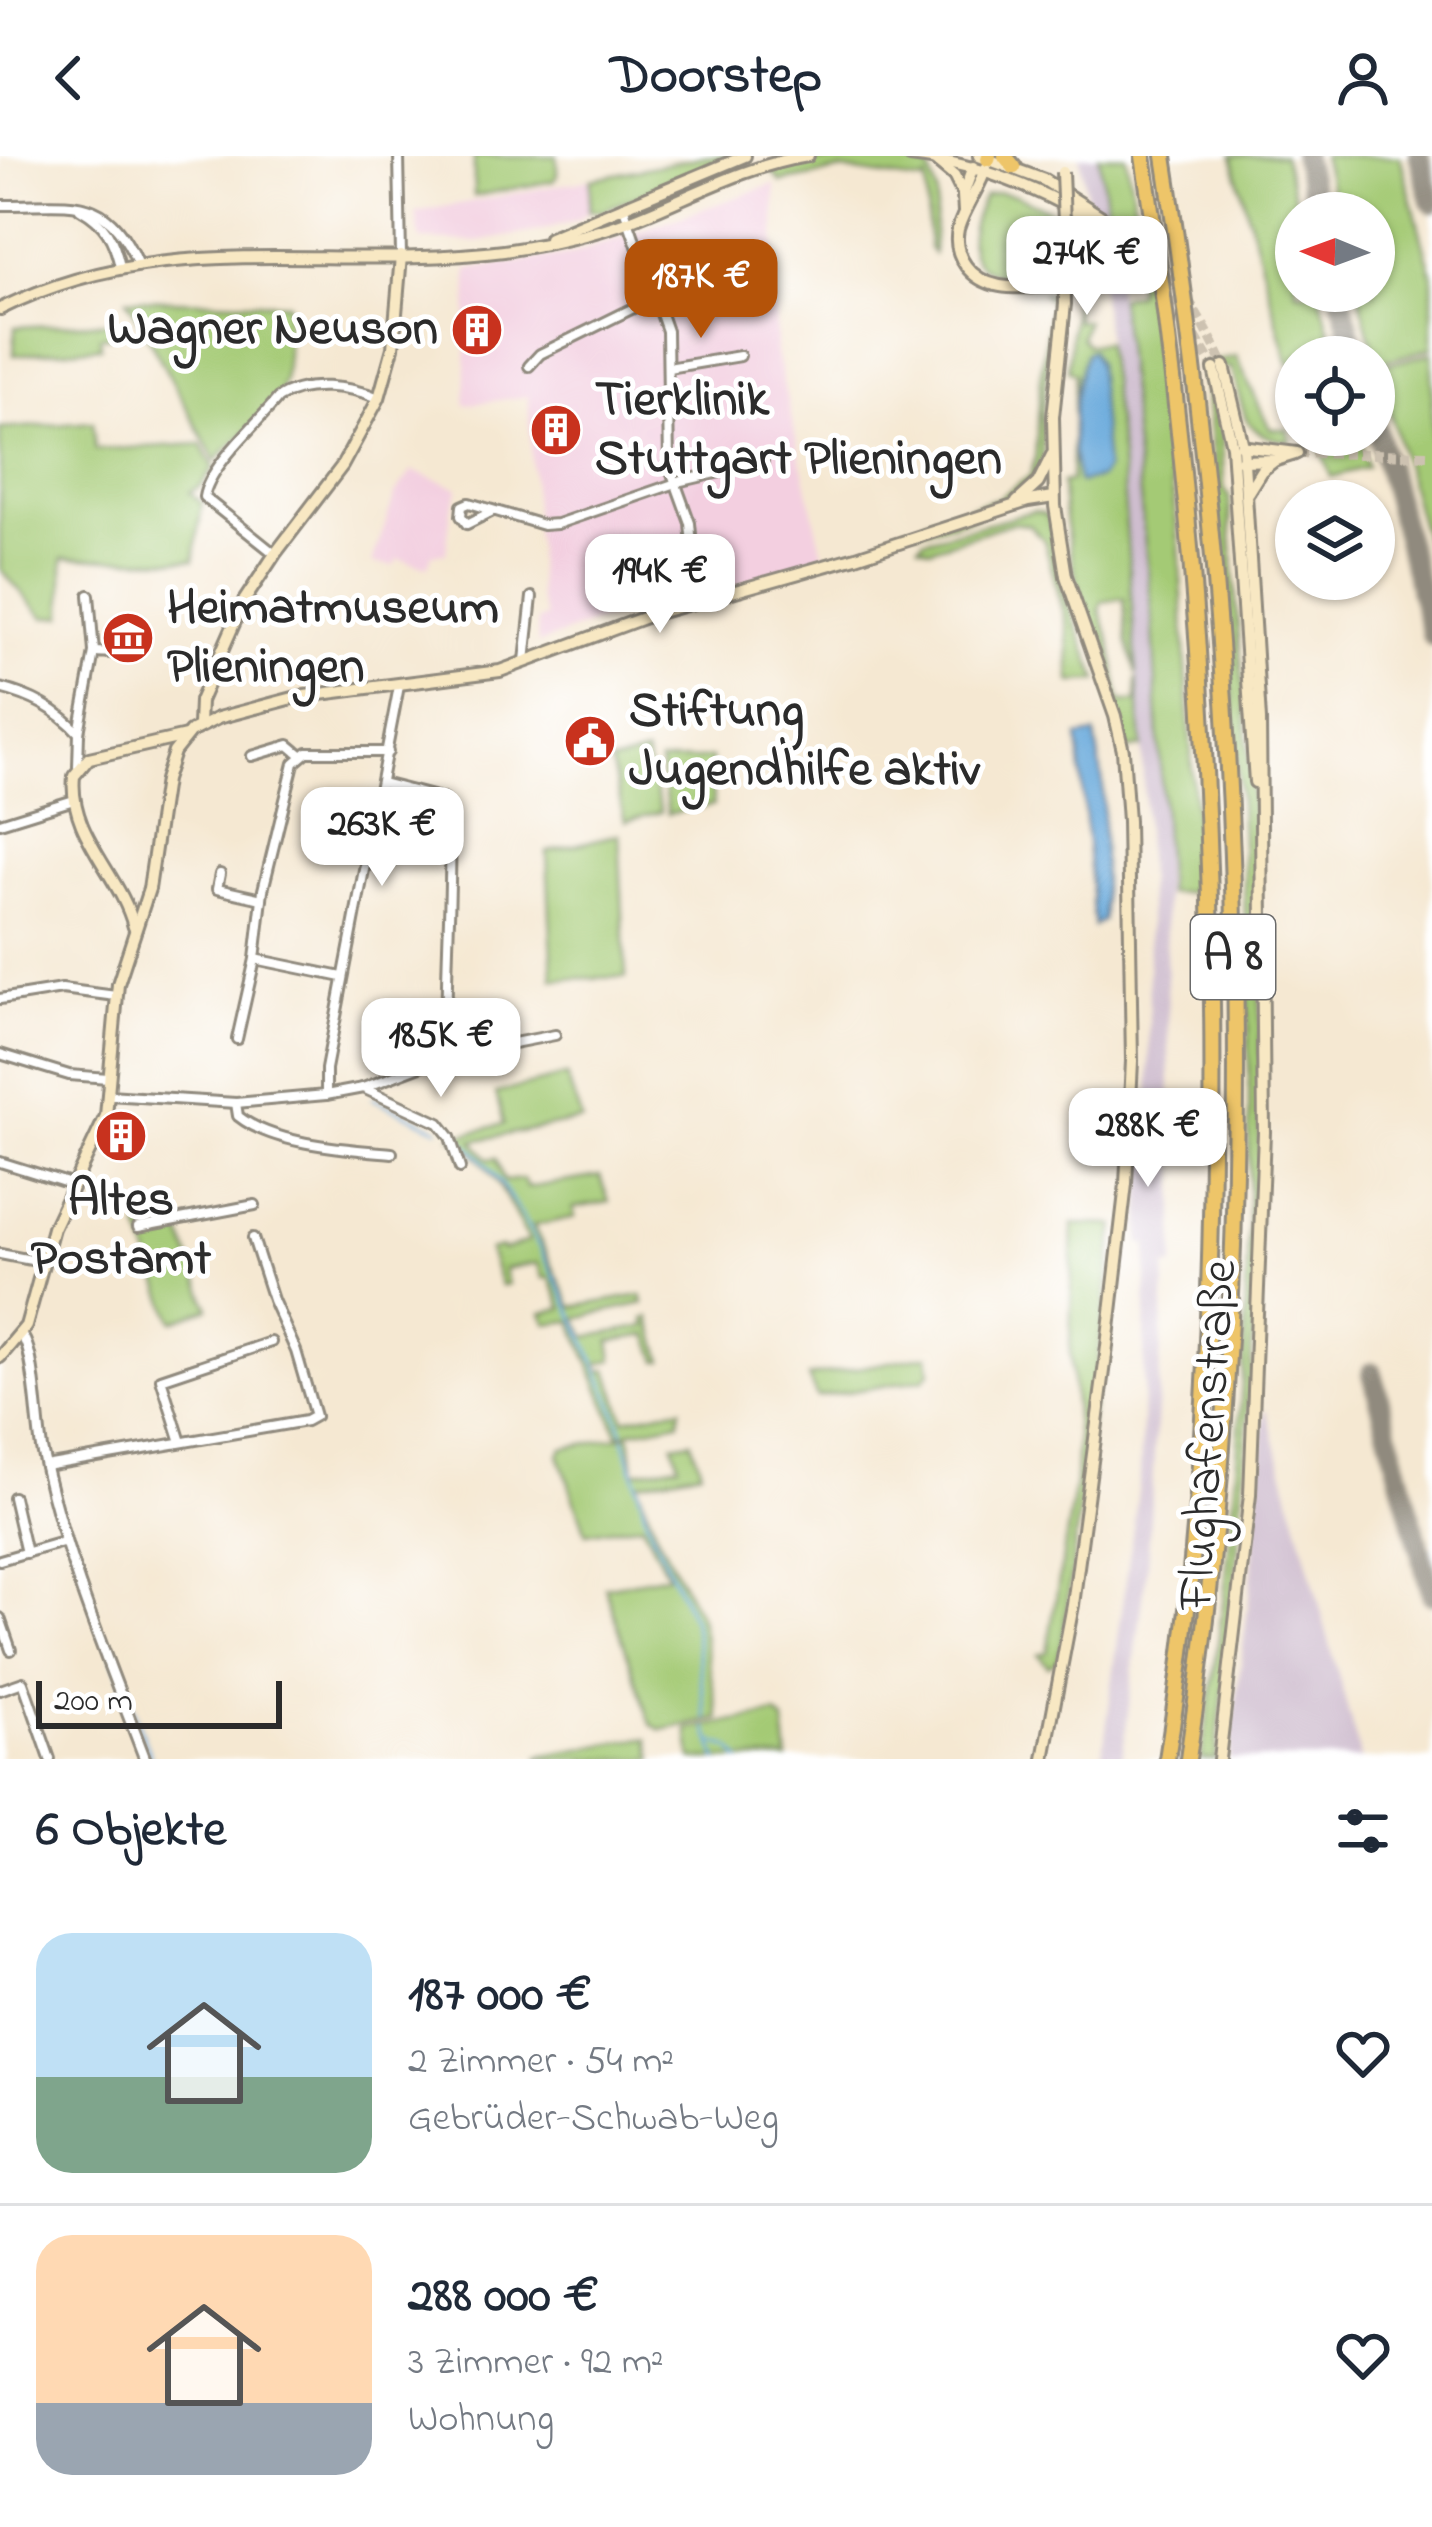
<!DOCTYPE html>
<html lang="de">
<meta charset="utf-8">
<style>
:root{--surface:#fff;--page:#f2f2f3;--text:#1f2937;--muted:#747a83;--line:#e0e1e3;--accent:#b45309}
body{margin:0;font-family:"Indie Flower",sans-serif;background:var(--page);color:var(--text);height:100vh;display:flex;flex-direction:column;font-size:45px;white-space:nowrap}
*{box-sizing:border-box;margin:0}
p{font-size:39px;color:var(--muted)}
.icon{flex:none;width:66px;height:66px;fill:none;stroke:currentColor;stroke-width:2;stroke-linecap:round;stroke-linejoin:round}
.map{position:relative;height:1603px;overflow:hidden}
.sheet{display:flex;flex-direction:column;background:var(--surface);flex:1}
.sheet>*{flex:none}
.needle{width:78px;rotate:271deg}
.buttons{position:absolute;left:1275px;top:36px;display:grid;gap:24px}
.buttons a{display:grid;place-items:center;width:120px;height:120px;border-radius:50%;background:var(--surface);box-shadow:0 3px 9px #0004;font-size:60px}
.scale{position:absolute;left:36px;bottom:30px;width:246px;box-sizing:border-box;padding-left:12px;border:6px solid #2b2b2b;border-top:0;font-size:33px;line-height:42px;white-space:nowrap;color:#2b2b2b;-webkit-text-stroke:9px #fff;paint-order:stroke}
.price{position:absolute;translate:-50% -102px;padding:0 27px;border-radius:24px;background:#fff;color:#222;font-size:39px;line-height:78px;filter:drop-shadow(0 3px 6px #0008)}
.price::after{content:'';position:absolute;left:50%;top:72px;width:36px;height:27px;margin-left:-18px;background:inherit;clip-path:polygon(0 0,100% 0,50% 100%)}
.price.on{background:var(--accent);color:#fff}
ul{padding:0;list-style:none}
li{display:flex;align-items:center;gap:36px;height:300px;padding:0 36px}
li+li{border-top:3px solid var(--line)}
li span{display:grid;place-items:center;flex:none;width:336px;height:240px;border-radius:36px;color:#555}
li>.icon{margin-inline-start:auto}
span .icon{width:144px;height:144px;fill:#fffc;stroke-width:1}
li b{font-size:51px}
h2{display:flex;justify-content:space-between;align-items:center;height:144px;padding:0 36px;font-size:51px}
header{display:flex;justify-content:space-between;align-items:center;height:156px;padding:0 36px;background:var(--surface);font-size:54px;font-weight:700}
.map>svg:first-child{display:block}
.built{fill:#f3cfe0}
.industrial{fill:#cfbdcf}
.green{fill:#a4ca74;stroke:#687a50;stroke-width:3}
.water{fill:#67a9db;stroke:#496a83;stroke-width:3}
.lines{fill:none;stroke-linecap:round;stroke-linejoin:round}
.stream{stroke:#67a9db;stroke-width:3}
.taxiway{stroke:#908a7e;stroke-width:21}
.secondary-tunnel{stroke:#cdc2b1;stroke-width:10;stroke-dasharray:10 5;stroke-linecap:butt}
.minor-casing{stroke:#908a7e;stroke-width:14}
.tertiary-casing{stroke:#908a7e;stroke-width:15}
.secondary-casing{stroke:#908a7e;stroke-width:16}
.motorway-casing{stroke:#908a7e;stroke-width:20}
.minor{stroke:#fff;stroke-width:8}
.tertiary{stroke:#fff;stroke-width:9}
.secondary{stroke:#f8e8c3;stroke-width:10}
.motorway{stroke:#eec569;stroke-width:14}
.secondary-bridge-casing{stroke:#908a7e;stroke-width:16;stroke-linecap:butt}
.secondary-bridge{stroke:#f8e8c3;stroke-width:10}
.labels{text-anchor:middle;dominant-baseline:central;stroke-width:10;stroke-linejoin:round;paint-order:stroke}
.shield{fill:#fff;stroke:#6b6b6b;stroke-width:3}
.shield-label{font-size:48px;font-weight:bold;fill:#2b2b2b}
.poi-label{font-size:51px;font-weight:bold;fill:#2b2b2b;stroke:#fff;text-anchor:start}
.street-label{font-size:51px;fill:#2b2b2b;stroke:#fff}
</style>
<header><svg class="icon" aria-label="back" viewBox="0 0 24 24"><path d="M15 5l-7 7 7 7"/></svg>Doorstep<svg class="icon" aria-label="person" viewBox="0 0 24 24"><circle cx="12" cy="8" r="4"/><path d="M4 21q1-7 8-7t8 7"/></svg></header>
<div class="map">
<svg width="1432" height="1603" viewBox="0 0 1432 1603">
<rect width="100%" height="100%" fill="#fff"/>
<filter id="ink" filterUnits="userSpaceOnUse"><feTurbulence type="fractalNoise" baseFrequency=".00833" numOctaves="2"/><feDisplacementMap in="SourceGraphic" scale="24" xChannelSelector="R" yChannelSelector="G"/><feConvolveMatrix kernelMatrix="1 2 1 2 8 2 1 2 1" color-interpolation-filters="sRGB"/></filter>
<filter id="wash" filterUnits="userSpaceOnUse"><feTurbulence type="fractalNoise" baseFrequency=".004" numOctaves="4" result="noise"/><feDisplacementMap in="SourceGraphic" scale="48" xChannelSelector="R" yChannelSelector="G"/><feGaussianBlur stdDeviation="2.7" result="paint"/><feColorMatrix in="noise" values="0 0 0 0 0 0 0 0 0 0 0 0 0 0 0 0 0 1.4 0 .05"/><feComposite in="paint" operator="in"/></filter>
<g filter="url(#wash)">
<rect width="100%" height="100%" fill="#f5e8d2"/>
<g class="built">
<path d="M591 23 589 55 579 63 543 74 478 86 420 84 416 56Z"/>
<path d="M775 28 776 197 825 406 600 464 538 488 537 465 546 461 539 442 528 240 465 249 468 113 572 98Z"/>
<path d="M412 315 459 332 451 352 446 397 432 398 428 411 397 403 394 410 372 407 395 338Z"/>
</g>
<g class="industrial">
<path d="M1080 0H1099L1138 295 1159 562 1171 959 1177 967 1174 1110 1166 1112 1147 1411 1122 1603H1102L1140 1320 1148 1090 1140 1086 1143 997 1150 975 1148 752 1142 591 1121 302 1096 96Z"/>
<path d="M1265 1253 1267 1254 1361 1603H1229L1251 1427Z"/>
</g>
<g class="green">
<path d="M474 0H557V20L553 25 474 40Z"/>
<path d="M706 0H731L604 54 589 55 591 23Z"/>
<path d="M1099 0H1126L1143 95 1179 389 1199 736 1167 737 1152 454 1119 141 1136 137 1138 111 1120 113 1113 95 1126 85 1131 73 1107 51Z"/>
<path d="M1232 0H1283L1299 57 1296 135H1319L1335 193 1334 201H1296V211L1288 206Z"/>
<path d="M1322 0H1400L1432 120V192L1377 207 1358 135H1374V57H1337Z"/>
<path d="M864 3 909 6 929 13 937 37 933 97 929 92 926 23 923 26 843 14 781 26 771 14 818 5Z"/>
<path d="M999 36 1015 39 1055 57 1053 102 1038 120C970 125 956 98 984 40Z"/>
<path d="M1042 137 1052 141 1057 166 1048 205 1042 257 1043 306C1028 350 958 368 917 375L925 365 999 342 1030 320 1035 303 1041 217 1051 147Z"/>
<path d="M1074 141 1076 164 1086 165 1081 181 1087 189 1105 186 1121 302 1137 519 1127 485 1124 442 1102 446 1100 454 1111 487 1120 546H1136L1137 522 1142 591 1126 594C1106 501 1066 425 1062 327L1071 325 1075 218 1068 214Z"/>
<path d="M127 143 288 147C287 169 289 216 281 234 267 264 236 281 216 305Z"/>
<path d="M110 166 111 180 100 181 101 191 14 199 15 171Z"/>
<path d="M1432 197V411L1378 211Z"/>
<path d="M1236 200 1270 273H1287L1291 285C1239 282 1245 252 1231 211L1210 214 1207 222 1222 281 1224 333 1229 340C1235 465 1251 593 1256 720 1268 1018 1252 1308 1215 1603H1201C1276 1153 1253 661 1203 208Z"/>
<path d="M93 266 95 294 201 288 214 312 201 330 190 336 202 347 194 404 63 402V460L44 461 0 413V273Z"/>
<path d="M1315 279H1358L1367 311 1331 321Z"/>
<path d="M1034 355 1046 358 1049 364 1064 437 1098 525 1071 526 1067 469 1044 384 1029 369 1012 367 930 393 919 389 923 384Z"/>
<path d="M646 598 661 656 625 665 611 607Z"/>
<path d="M711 602 713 649 668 658 660 606Z"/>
<path d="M619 678 626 821 553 823 547 696Z"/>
<path d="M566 920 582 964 473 985 488 1003 496 1002 504 1025 523 1023 527 1032 600 1020 609 1046 573 1052 575 1061 533 1070 572 1151 642 1139 644 1147 577 1162 586 1181 647 1170 645 1163 650 1162 663 1204 658 1205 648 1179 610 1185 613 1204 597 1208 600 1215 608 1214 624 1263 681 1252 679 1266 618 1278 572 1165 547 1168 542 1157 563 1152 550 1122H543L537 1107 504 1113 508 1128 501 1130 489 1094 501 1091 503 1094 529 1085C508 1047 491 1002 452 981L504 968 496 937Z"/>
<path d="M177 1065 209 1152 173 1165 139 1072Z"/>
<path d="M1073 1068 1115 1069 1064 1474 1058 1505 1048 1510 1038 1499 1047 1496 1075 1328 1077 1283 1070 1197Z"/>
<path d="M928 1199 930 1216 924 1223 817 1241 808 1221Z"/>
<path d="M630 1279 634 1316 679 1308 673 1288 691 1285 701 1314 637 1327 656 1377 700 1462 719 1563 661 1574 651 1568 605 1431 668 1419 642 1368 586 1377 559 1298 562 1292Z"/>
<path d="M776 1558 784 1565 788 1603H692L688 1573Z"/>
<path d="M643 1582 649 1583 653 1603H539V1600Z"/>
</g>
<g class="water">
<path d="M1091 194 1097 208 1106 313 1100 322 1079 327C1068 291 1073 233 1086 197Z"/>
<path d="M1095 578 1103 627V764L1094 770 1078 581Z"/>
</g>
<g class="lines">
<g class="stream">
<path d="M372 942 438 973"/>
<path d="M455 981C513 1010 599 1211 623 1276"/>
<path d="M624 1282 648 1368 694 1467 706 1563"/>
<path d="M113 1499 151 1603"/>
<path d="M707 1572 717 1603"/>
<path d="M712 1586 730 1592 740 1603"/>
</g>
<g class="taxiway">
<path d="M1303 0 1318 57"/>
<path d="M1419 0 1432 47"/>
<path d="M1339 135 1357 201"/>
<path d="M1374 264 1432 480"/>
<path d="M1372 1216 1432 1439"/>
</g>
</g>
</g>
<g filter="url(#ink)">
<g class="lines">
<g class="secondary-tunnel">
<path d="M1127 77C1172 111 1201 160 1224 210"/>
<path d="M1122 86 1171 138 1214 213"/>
<path d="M1297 297 1432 299"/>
</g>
<g class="minor-casing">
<g id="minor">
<path d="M399 0 401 100"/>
<path d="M0 49C68 50 107 34 137 107"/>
<path d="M623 50 667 175 669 309 690 367 697 446"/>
<path d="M80 53C105 67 114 83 120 111"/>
<path d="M529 210 540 198 658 140"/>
<path d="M668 212 740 200"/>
<path d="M491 356 467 368 461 360 462 350 469 347 543 369 557 368 682 325 763 306"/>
<path d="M275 398 204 341C209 310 258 267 278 242 305 224 350 230 379 242"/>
<path d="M89 439 94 496"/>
<path d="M525 505 532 441"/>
<path d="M0 532C32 540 57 553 79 577"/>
<path d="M252 600 289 589 301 599"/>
<path d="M78 611 79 577 94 496 114 497"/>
<path d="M382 627 444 643 450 653C453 736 444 818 447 900"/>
<path d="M0 667 74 644"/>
<path d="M220 718 217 733 262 743"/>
<path d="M255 803 342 821"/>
<path d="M0 843 62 833 116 840"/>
<path d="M237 883 255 803 263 734 294 607 307 596H388"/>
<path d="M0 898 69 919 108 922"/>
<path d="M363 932 439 967 450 981 460 1012"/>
<path d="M108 939 236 947 326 939 363 932 447 900 555 879"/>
<path d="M326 939V913L399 530"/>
<path d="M236 947 238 960C274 989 347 993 392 997"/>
<path d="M0 1006 74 1029"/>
<path d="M138 1071 255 1049"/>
<path d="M0 1098 42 1106"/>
<path d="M181 1286 161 1223 271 1186"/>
<path d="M45 1310 306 1265 315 1260 296 1195 273 1144 253 1082"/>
<path d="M13 1341 26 1397"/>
<path d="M0 1404 66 1385"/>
<path d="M0 1462 11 1494"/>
<path d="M0 1534 23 1526 50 1603"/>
</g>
</g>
<g class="tertiary-casing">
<path id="tertiary" d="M21 1179C35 1191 37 1270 42 1295 64 1400 107 1503 145 1603"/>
</g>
<g class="secondary-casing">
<g id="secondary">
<path d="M910 0C983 8 1063 40 1122 86"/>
<path d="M979 0 1044 24 1127 77"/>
<path d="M936 5 954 20 962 36"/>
<path d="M986 12C979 33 964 52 958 73 955 87 958 99 966 110 989 141 1031 129 1065 130"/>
<path d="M964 56 963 39 973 11"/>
<path d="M549 82 745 0"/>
<path d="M0 153C167 70 328 117 504 95 545 89 589 80 629 65 689 42 743 10 808 0"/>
<path d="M1214 213 1232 290 1255 626"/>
<path d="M1241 290 1297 297"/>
<path d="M1242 305 1276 304 1295 298"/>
<path d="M1248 336 1261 315 1274 305"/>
<path d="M1017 346 1038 327 1052 299"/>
<path d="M199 569 200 545 244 445 275 398 342 310 379 242 393 192 401 100"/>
<path d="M134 771C121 719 68 679 74 620L89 602 186 580"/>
<path d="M0 1201 26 1170 53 1072 106 960 118 828 149 733 165 624 174 596 190 576 218 562 297 541 500 515 654 458 856 401 1028 345 1054 341"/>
<path d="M1044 1603 1073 1449 1105 1207 1126 1028 1132 905 1128 665 1123 595 1115 560 1066 420 1055 350 1053 261 1065 148 1064 67"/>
<path d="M1219 1603 1250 1339 1264 976 1260 564 1243 290 1224 210"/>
</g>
</g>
<g class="motorway-casing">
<g id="motorway">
<path d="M1005 0 1014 11"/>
<path d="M1143 0C1194 329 1216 663 1212 996 1210 1199 1199 1403 1167 1603"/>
<path d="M1164 0C1245 521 1264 1081 1188 1603"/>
<path d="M988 3 989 0"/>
</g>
</g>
<use href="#minor" class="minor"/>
<use href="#tertiary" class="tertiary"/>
<use href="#secondary" class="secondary"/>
<use href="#motorway" class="motorway"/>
<g class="secondary-bridge-casing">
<path id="secondary-bridge" d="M1062 16 1064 67"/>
</g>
<use href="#secondary-bridge" class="secondary-bridge"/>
</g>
</g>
<defs>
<g id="building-disc" transform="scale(2.7)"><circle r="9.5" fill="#c8321e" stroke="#fff"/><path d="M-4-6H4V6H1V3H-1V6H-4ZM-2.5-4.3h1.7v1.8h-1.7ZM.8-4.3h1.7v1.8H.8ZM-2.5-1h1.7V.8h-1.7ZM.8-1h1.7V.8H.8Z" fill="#fff"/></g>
<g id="museum-disc" transform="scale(2.7)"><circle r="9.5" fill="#c8321e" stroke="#fff"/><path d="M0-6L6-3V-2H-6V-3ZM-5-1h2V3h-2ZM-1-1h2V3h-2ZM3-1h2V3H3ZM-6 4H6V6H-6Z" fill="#fff"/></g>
<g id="civic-disc" transform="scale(2.7)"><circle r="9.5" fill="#c8321e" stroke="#fff"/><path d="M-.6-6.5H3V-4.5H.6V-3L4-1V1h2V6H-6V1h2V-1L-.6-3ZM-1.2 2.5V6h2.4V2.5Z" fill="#fff"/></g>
</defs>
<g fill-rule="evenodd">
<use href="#building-disc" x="477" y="174"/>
<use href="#building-disc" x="556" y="274"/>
<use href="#museum-disc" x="128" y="482"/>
<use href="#civic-disc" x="590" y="585"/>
<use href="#building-disc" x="121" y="980"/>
</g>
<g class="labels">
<rect class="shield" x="1191" y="759" width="84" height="84" rx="9"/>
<g class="shield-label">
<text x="1233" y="801">A 8</text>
</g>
<g class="poi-label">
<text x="438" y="174" text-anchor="end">Wagner Neuson</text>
<text x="595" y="245">Tierklinik<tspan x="595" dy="59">Stuttgart Plieningen</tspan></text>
<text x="167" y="453">Heimatmuseum<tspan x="167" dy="59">Plieningen</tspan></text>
<text x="629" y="556">Stiftung<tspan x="629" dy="59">Jugendhilfe aktiv</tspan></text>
<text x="121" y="1045" text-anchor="middle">Altes<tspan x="121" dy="59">Postamt</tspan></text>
</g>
<g class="street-label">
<text transform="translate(1210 1279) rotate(-86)">Flughafenstraße</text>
</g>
</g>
</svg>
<div class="buttons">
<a><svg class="needle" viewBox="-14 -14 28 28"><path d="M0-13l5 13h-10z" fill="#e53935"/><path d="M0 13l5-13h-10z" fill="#747a83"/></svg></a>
<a><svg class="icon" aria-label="locate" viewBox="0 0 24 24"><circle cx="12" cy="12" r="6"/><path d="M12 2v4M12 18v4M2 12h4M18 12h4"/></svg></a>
<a><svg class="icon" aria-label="layers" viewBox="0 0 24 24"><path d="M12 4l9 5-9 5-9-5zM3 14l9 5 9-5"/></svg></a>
</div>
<div class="scale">200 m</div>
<b class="price" style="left:1087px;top:162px">274K €</b>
<b class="price on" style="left:701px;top:185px">187K €</b>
<b class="price" style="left:660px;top:480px">194K €</b>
<b class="price" style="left:382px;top:733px">263K €</b>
<b class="price" style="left:441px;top:944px">185K €</b>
<b class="price" style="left:1148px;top:1034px">288K €</b>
</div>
<section class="sheet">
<h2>6 Objekte<svg class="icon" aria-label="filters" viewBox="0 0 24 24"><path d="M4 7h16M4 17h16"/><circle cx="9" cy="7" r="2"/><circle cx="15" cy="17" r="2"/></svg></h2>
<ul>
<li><span style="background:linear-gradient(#bfe0f5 60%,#7fa58c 0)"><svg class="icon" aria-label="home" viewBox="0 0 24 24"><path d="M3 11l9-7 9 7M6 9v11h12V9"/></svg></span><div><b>187 000 €</b><p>2 Zimmer · 54 m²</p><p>Gebrüder-Schwab-Weg</p></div><svg class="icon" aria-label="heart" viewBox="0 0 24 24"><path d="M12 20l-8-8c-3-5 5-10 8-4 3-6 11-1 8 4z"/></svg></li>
<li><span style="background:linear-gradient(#ffd9b3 70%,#9aa5b1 0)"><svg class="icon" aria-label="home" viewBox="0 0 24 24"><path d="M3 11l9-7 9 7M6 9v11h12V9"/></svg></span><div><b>288 000 €</b><p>3 Zimmer · 92 m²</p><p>Wohnung</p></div><svg class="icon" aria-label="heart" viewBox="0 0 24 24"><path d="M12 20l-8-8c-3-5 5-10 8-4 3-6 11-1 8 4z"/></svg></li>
</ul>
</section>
